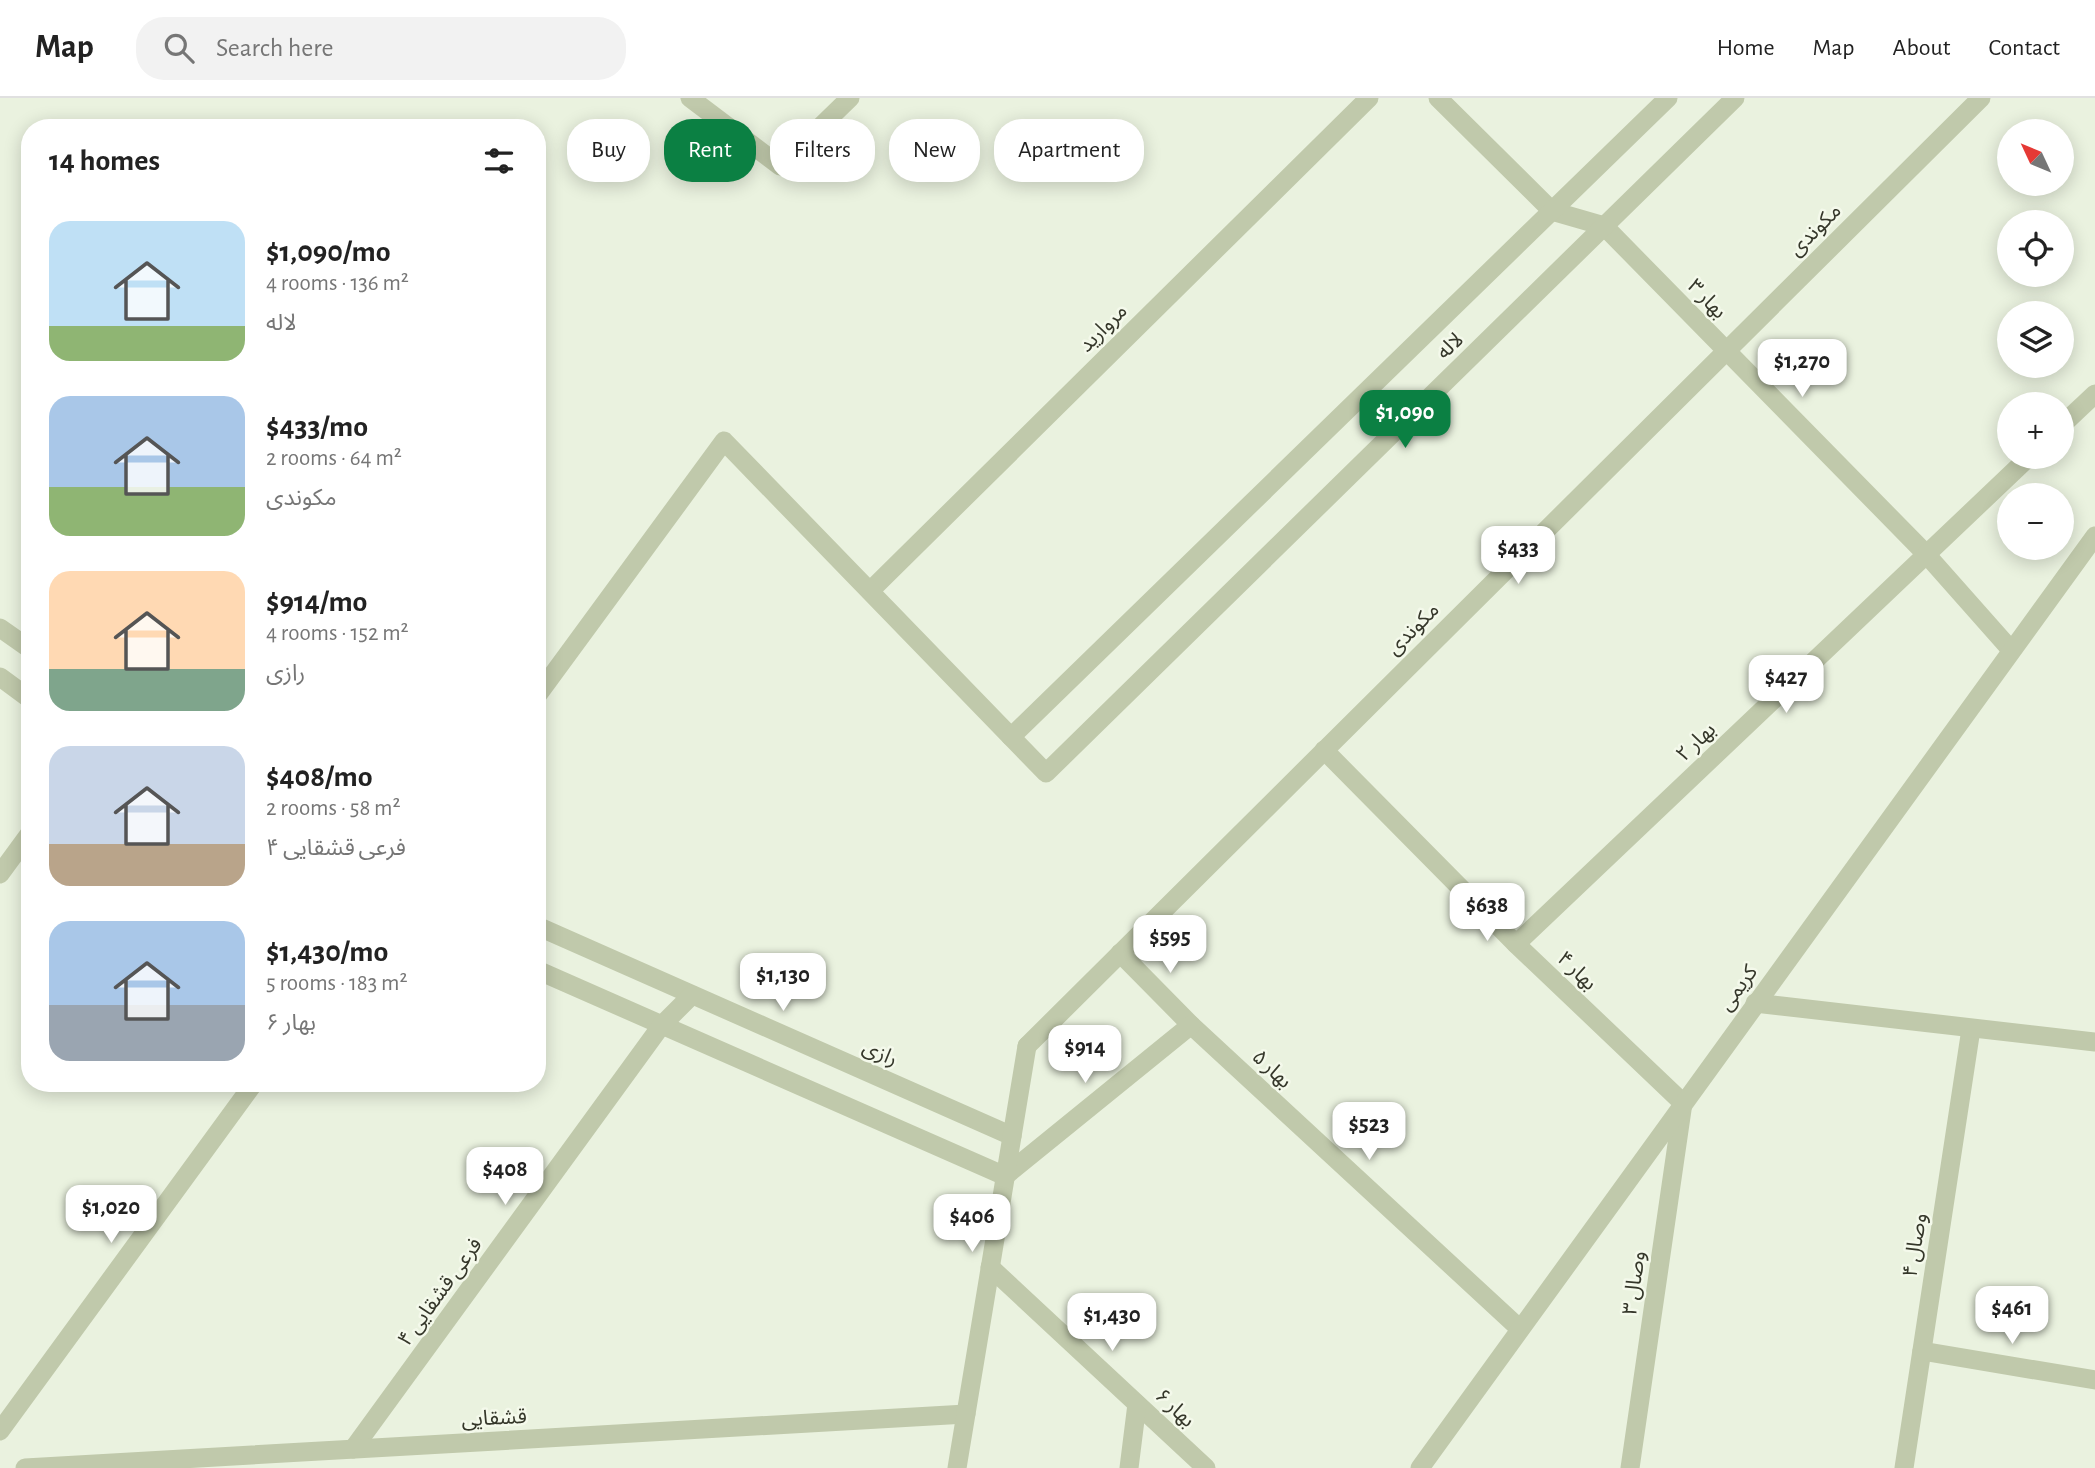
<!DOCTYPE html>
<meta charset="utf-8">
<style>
:root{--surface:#fff;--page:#f2f2f2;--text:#222;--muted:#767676;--line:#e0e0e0;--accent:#0b8043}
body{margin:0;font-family:"Alegreya Sans","Noto Sans Arabic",sans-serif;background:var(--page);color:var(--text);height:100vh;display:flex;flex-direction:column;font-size:26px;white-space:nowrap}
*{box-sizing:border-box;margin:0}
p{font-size:23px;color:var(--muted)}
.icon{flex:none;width:38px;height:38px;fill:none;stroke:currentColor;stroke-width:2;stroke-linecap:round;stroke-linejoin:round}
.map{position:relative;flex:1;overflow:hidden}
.details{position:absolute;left:21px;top:21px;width:525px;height:973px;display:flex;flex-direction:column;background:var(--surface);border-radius:28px;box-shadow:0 4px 18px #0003}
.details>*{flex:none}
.hud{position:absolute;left:567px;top:21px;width:665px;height:63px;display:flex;gap:14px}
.needle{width:46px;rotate:314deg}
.buttons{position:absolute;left:1997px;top:21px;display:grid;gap:14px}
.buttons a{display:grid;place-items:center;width:77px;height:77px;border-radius:50%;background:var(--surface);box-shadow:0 4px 18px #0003;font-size:35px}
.price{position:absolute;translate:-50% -60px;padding:0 16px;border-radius:14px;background:#fff;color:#222;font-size:23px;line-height:46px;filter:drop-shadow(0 2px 4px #0008)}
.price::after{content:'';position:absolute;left:50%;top:42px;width:21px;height:16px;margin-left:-10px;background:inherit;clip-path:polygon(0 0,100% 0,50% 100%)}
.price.active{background:var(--accent);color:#fff}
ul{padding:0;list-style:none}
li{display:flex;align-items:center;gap:21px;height:175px;padding:0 28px}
li span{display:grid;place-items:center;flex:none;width:196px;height:140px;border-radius:21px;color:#555}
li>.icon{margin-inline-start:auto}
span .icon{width:84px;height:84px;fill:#fffc;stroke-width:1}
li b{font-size:30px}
h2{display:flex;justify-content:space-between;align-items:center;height:84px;padding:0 28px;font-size:30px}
.chip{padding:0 24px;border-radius:28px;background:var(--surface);box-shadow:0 4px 18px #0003;font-size:24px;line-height:63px}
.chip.active{background:var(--accent);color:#fff}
header{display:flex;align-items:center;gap:42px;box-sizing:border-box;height:98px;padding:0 35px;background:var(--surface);border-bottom:2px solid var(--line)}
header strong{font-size:33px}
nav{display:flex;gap:38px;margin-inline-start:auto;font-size:24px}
.search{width:490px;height:63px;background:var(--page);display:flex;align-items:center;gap:18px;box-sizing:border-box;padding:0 24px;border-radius:28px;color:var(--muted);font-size:26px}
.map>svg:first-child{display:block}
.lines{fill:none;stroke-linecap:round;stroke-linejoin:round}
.service{stroke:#c0c9ab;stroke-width:19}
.minor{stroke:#c0c9ab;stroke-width:19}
.tertiary{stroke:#c0c9ab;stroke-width:19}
.labels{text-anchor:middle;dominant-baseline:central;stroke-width:5;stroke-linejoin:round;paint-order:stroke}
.street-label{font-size:21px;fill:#35372a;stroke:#f4f9eb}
</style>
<header>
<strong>Map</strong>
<div class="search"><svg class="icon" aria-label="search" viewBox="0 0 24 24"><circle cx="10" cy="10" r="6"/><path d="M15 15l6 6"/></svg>Search here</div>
<nav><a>Home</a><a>Map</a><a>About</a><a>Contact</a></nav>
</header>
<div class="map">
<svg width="2095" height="1370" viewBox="0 0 2095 1370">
<rect width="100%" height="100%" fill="#eaf2df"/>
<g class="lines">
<g class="service">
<path d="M1630 1370 1683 1005"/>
<path d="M1904 1370 1971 931"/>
</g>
<g class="minor">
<path d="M690 0 780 68 850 0"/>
<path d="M1438 0 1552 113 1604 128 1926 456 2011 552"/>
<path d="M2062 327 2095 296"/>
<path d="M870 493 1369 0"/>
<path d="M0 530 30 551"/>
<path d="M0 579 30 601"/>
<path d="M537 598 724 343 1046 675 1735 0"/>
<path d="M1011 639 1668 0"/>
<path d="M1324 652 1516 846 1683 1005"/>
<path d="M0 776 30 735"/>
<path d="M537 828 1012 1038"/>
<path d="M1516 846 2029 359"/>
<path d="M1120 855 1191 927 1520 1231"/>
<path d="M537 872 1005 1078 1191 927"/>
<path d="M1755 905 2095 944"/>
<path d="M1027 948 1981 0"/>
<path d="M990 1169 1206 1370"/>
<path d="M1922 1253 2095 1282"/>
<path d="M0 1333 254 985"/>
<path d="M353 1351 661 928 692 897"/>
<path d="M25 1370 966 1316"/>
<path d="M1129 1370 1137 1306"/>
</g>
<g class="tertiary">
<path d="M957 1370 1027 948"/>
<path d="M1420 1370 2095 438"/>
</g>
</g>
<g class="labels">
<g class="street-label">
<text transform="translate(1815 132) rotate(-45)">مکوندی</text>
<text transform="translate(1707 201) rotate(46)">بهار ۳</text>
<text transform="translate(1103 230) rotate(-45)">مروارید</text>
<text transform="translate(1450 248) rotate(-44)">لاله</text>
<text transform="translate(1413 531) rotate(-45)">مکوندی</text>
<text transform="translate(1696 644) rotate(-44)">بهار ۲</text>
<text transform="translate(1577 873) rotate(44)">بهار ۴</text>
<text transform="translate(1738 890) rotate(-54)">کریمی</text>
<text transform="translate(880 955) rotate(24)">رازی</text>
<text transform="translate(1272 971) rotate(43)">بهار ۵</text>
<text transform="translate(1915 1147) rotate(-81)">وصال ۴</text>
<text transform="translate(1634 1185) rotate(-82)">وصال ۳</text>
<text transform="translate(440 1194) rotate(-54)">فرعی قشقایی ۴</text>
<text transform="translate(1175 1310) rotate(43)">بهار ۶</text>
<text transform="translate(494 1320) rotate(-3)">قشقایی</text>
</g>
</g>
</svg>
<div class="buttons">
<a><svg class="needle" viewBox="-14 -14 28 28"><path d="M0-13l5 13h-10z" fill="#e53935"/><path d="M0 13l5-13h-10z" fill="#767676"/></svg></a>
<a><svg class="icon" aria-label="locate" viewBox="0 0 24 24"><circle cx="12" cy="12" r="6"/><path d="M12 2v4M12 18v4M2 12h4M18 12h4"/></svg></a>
<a><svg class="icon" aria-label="layers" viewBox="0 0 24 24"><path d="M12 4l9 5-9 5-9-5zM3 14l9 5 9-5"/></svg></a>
<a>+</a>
<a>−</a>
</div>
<b class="price" style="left:1802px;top:301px">$1,270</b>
<b class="price active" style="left:1405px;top:352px">$1,090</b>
<b class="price" style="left:1518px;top:488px">$433</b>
<b class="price" style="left:1786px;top:617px">$427</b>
<b class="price" style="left:1487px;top:845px">$638</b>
<b class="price" style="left:1170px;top:877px">$595</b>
<b class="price" style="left:783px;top:915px">$1,130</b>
<b class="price" style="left:1085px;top:987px">$914</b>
<b class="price" style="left:1369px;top:1064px">$523</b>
<b class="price" style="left:505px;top:1109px">$408</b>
<b class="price" style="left:111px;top:1147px">$1,020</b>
<b class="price" style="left:972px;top:1156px">$406</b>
<b class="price" style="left:2012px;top:1248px">$461</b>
<b class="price" style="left:1112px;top:1255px">$1,430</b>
<div class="hud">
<a class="chip">Buy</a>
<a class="chip active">Rent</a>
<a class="chip">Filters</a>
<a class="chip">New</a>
<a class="chip">Apartment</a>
</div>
<section class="details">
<h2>14 homes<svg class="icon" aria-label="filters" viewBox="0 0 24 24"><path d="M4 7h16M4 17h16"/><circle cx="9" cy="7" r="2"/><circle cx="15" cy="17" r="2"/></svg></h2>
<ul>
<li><span style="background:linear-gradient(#bfe0f5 75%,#8fb573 0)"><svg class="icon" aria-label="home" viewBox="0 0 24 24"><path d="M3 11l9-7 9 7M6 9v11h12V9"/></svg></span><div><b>$1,090/mo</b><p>4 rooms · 136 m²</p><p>لاله</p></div></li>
<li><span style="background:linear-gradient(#a9c7e8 65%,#8fb573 0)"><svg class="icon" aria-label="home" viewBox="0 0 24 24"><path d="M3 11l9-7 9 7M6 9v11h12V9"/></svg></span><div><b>$433/mo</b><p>2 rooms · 64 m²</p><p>مکوندی</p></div></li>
<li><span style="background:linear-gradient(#ffd9b3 70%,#7fa58c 0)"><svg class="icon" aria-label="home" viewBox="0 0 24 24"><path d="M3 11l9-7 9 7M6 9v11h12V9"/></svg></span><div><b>$914/mo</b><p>4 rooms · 152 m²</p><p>رازی</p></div></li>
<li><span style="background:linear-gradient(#c9d6e8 70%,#b9a48a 0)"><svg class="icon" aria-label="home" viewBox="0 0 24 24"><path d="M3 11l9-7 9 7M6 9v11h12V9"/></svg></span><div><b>$408/mo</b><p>2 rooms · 58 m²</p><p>فرعی قشقایی ۴</p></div></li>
<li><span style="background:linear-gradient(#a9c7e8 60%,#9aa5b1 0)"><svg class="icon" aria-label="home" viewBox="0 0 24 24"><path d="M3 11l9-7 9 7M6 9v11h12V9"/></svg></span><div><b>$1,430/mo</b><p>5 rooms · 183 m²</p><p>بهار ۶</p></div></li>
</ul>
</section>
</div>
